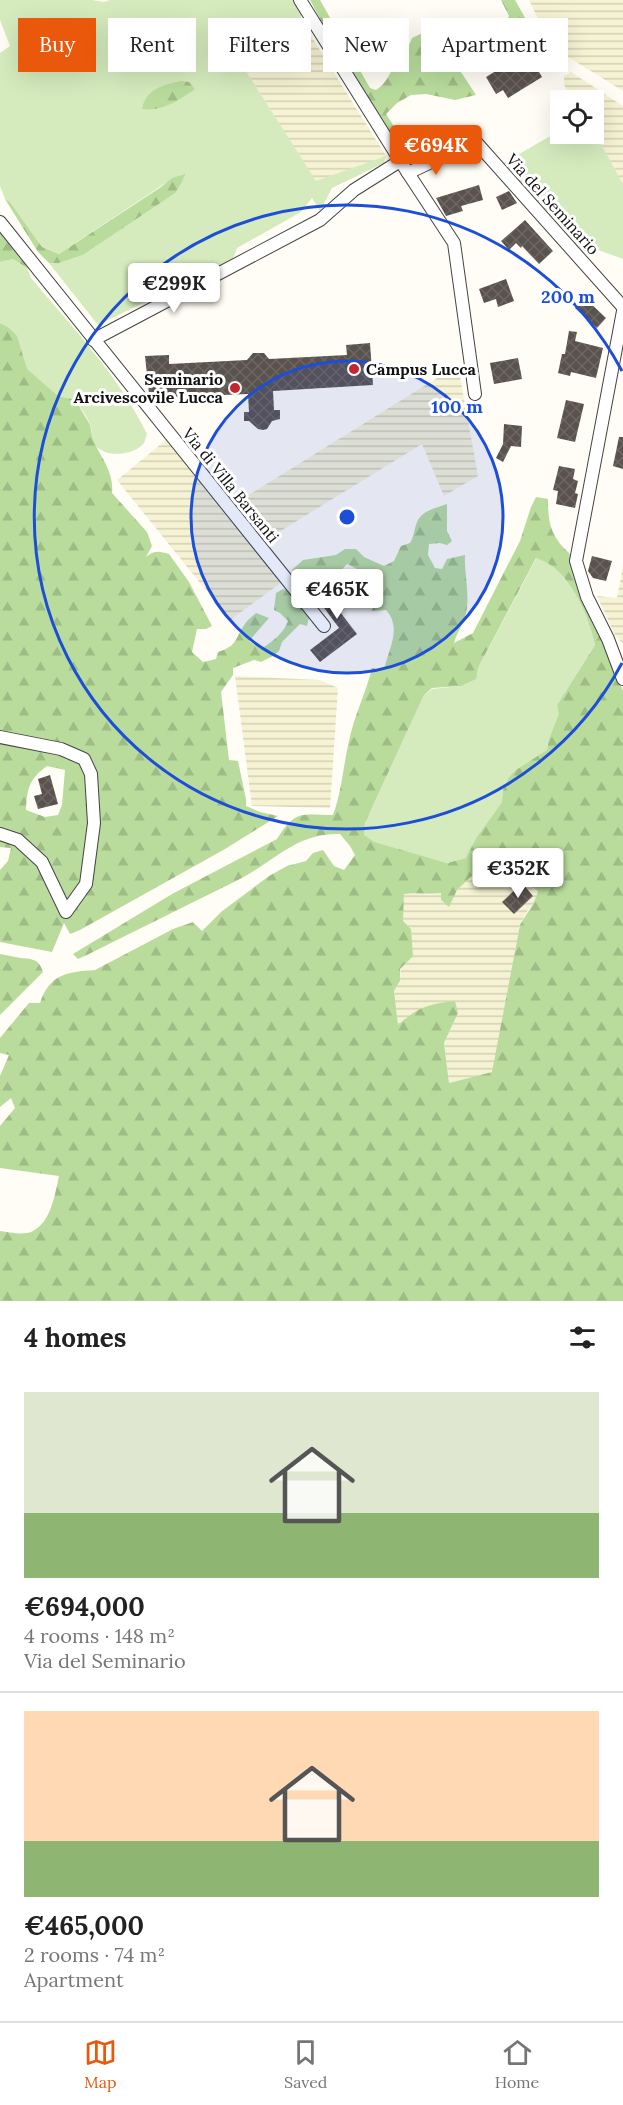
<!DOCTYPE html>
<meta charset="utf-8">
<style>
:root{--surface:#fff;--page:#f6f6f6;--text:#222;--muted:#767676;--line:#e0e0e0;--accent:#ea580c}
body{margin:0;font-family:Lora,serif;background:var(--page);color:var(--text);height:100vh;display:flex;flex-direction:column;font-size:22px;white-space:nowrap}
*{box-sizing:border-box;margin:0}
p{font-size:20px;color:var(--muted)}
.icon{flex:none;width:33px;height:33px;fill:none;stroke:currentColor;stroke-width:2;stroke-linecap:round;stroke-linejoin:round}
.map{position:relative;height:1301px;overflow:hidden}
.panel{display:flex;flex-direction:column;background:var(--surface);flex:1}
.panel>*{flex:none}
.banner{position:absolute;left:18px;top:18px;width:588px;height:54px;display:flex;gap:12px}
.controls{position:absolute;left:550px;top:90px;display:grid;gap:12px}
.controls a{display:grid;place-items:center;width:54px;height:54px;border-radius:0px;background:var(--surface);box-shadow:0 6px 24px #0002;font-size:30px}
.price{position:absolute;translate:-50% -51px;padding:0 14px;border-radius:6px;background:#fff;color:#222;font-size:20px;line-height:39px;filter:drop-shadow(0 2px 3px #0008)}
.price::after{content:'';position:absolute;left:50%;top:36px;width:18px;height:14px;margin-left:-9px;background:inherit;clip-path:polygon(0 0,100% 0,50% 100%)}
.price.current{background:var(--accent);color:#fff}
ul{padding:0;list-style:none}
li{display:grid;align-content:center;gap:12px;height:318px;padding:0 24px}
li+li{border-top:2px solid var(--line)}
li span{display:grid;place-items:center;height:186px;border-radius:0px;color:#555}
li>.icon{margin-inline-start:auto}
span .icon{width:108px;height:108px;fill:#fffc;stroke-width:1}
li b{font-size:26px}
h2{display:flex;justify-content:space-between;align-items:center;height:72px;padding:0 24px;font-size:26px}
.pill{padding:0 21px;border-radius:0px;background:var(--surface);box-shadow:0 6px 24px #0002;font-size:21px;line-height:54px}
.pill.current{background:var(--accent);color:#fff}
.menu{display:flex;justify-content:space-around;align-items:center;height:84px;border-top:2px solid var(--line);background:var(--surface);font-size:16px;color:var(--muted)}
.menu a{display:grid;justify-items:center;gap:3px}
.menu .current{color:var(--accent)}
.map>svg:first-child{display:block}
.farmland{fill:url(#farmland-rules)}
.grass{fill:#d5ebbd}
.forest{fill:url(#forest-firs);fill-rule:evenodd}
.building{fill:url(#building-cross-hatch)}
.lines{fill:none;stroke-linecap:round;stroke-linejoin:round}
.minor-casing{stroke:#444;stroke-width:14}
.minor{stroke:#fff;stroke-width:12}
.ring{fill:none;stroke:#1d4ed8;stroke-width:3}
.poi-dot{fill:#c4262e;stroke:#fff;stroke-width:2}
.labels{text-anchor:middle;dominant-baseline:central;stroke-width:6;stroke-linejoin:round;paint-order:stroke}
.street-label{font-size:16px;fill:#111;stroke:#fff}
.poi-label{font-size:16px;font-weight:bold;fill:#111;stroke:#fff;text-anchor:start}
.centre{fill:#1d4ed8;stroke:#fff;stroke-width:3}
.ring-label{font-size:18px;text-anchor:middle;font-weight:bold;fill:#1d4ed8;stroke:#fff;stroke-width:6;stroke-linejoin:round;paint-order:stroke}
</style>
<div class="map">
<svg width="623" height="1301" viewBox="0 0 623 1301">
<defs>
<pattern id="farmland-rules" width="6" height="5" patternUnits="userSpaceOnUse" patternTransform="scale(1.5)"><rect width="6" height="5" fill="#f6f3d4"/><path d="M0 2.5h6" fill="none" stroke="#d2cfb5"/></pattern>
<pattern id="forest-firs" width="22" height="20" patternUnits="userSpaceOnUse" patternTransform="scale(1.5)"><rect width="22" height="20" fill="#b9dc9c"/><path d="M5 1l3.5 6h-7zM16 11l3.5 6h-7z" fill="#9ebc85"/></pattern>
<pattern id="building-cross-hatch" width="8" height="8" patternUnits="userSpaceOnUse" patternTransform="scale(1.5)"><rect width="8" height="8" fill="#5a524d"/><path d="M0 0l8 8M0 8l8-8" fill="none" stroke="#6d6662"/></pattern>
</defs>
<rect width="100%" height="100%" fill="#fffdf5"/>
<g class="farmland">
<path d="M529 0H623V91L552 47Z"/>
<path d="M301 20 386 156 316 182 237 57Z"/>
<path d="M571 72 623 106V184L594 131V100H574L564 85V76Z"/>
<path d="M458 365 478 476 444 496 422 444 269 538 239 501Z"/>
<path d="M166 440 282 582 230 620 117 480Z"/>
<path d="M623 566V644L615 635 597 596 617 598Z"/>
<path d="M235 676 320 680 338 688 330 808 252 806Z"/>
<path d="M475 873 521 881 538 892 536 900 529 908 520 925 493 1072 449 1083 444 1043 458 1013 406 1018 398 1025 394 991 400 981 404 894 414 893 431 895 457 890Z"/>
</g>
<g class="grass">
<path d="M0 0H92L104 2 110 0H296L301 9V20L237 57 316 181 386 156 384 163 332 188 320 211 312 198 301 212 237 248 233 259 98 325 49 263H59L83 255 174 193 167 182 59 254 42 247 10 202 5 199 0 186V53L10 46 0 20Z"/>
<path d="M561 130V134H594V131L623 184V259L587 246 583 252 503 165 505 162Z"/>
<path d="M13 259 27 267 31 278C72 327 119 376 147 434 146 437 145 440 144 443 135 455 108 458 97 447 91 441 93 432 90 425 88 416 80 410 77 400L58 396 26 369 18 342 0 323V262Z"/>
<path d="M537 557C568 570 589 613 595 645L557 705 560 714 549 739 547 750 503 790 502 802 476 838 466 858 447 863 374 843 363 835 365 823 424 695 432 689 461 686 478 668 483 659Z"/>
</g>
<g class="forest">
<path d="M310 0H320L370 88 376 90C387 83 389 74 396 63 402 54 409 48 412 38L431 29 452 50 457 66 476 95 455 100 426 94 411 95 397 103 386 114 408 148 410 158 404 155 323 24Z"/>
<path d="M501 0H515L528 23 496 40 493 38V30L506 22 509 16Z"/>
<path d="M182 81 189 82 195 89C180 100 161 112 142 109 145 89 165 84 182 81Z"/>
<path d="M185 174 182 182 175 193 83 255 59 263H49L38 252 5 199 10 202 42 247 59 254 161 187 172 178Z"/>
<path d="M0 231 34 272 13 259 0 262Z"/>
<path d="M0 323 9 328 17 336 27 369 58 396 77 400C79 408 84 414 88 421 92 428 91 437 95 444 103 460 114 474 112 493L147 532 152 546 146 557C154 550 159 551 169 554L189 582 212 626 206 629H197L192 652 203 662 216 659 218 652C239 645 234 639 245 624 247 620 252 617 256 613L269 618 249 641 261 649C272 642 284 633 288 621L280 613 274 610 276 593 283 589 291 590 310 613 307 626 300 624 282 642 279 651 273 656 261 662 254 660 233 668V675L221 692 229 760 238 761 246 799V806L260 812 278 816 225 849 80 930 70 934 64 923 52 952 0 942V870L8 861 11 848 0 847ZM47 766 65 770 62 805 58 815 45 817 26 810C27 789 29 779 47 766Z"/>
<path d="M536 497 548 499C548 524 551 536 569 553L623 691V1301H0V1231C9 1232 24 1236 33 1231 51 1222 55 1194 59 1176L0 1168V1126L15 1108 11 1098 0 1107V1076L9 1055 0 1053V1038L29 1003H40C50 974 66 972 95 970L173 929 193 922 202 931 221 912 269 876 287 866 306 861 313 853 323 850 334 866 344 870 355 855 350 846 340 834C296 832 273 863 236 881 187 905 137 930 87 955L78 959 73 954 172 894 277 839C296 809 301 815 333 815 342 791 343 766 349 741 354 716 366 693 372 668L384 670C389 648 402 628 386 610L371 611 383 596C377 582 361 570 347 564L327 585 310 588 324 576H301L292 570 303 560 336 555 345 549H356L364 557 384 566 394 561 401 546 410 543C415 535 414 527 418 520 424 510 436 508 447 504V531L452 541 447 545 440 543 429 544 428 555 435 568 442 569 447 559 465 555C464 572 469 590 467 607 466 620 457 632 454 643L473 633 520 541 531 507ZM536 558C568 567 589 615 595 645L557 705 559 714 549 739 547 750 516 770 509 777 503 790 502 802 476 838 466 858 447 863 374 842 364 835 365 823 424 695 432 688 461 686 476 679 478 668ZM475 873 521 881 538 891C535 904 526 914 520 925L492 1072 449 1083 444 1043 458 1013 455 1001C429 1004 418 1007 398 1025L394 991 400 981V969L413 956 411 929 403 921 404 894C417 892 428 895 441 893V900L449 907 457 890Z"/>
<path d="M0 954C7 955 14 957 20 958 33 959 39 959 43 972L0 1015Z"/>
</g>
<g class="building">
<path d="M527 52 542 77 508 98 503 90 496 94 486 77Z"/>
<path d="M479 185 483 200 461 206 463 211 446 216 436 198Z"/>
<path d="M509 191 517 203 502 210 496 197Z"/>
<path d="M525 220 553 251 539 264 522 246 521 248 516 243 509 250 501 241Z"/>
<path d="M506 279 514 301 498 307 496 299 484 303 479 289Z"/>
<path d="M585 298 606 318 597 328 575 308Z"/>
<path d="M569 331 577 332 575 341 603 348 596 378 571 372 570 376 558 373 562 354H565Z"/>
<path d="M370 343 373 385 273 391 274 410H280V419L272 421 267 429 263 430 258 429 249 421H244V412H249L248 394 152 398 149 394 145 356 169 355V364L247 360 253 353H264L269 359 347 355 346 345Z"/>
<path d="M518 358 522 379 494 384 490 363Z"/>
<path d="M566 400 584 404 575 442 557 438Z"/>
<path d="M504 424 522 426 521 447 511 446 503 462 496 458 503 444Z"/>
<path d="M619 437H623V469L613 466Z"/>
<path d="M559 466 575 469 573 479 578 481 575 493 578 494 575 508 556 504 558 491 553 490Z"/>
<path d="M592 556 612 561 606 581 593 578 588 571Z"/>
<path d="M352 577 361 589 340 604 344 609 340 612 357 634 320 662 310 650 339 628 319 601Z"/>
<path d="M50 775 58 804 38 809 34 796 42 794 38 779Z"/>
<path d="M522 883 533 896 514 914 502 902Z"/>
</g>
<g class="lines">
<g class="minor-casing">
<g id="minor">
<path d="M300 0 408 173 475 141 623 307"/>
<path d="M408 173 454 243 475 394"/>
<path d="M0 222 324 626"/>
<path d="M93 340 320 220 354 190 400 161"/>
<path d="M623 679 608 639 587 597 576 561 623 311"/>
<path d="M0 737 61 749 84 759 91 774 94 823 86 884 66 912 42 862 18 840 0 834"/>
</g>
</g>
<use href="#minor" class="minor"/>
</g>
<circle cx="347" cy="517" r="156" fill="#1d4ed8" fill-opacity=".12"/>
<g class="ring">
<circle cx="347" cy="517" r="156"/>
<path d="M622 663A312 312 0 1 1 622 371"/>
</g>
<g class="poi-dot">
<circle cx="354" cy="369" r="6"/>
<circle cx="235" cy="388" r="6"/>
</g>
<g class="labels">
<g class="street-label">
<text transform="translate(553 204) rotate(48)">Via del Seminario</text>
<text transform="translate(231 485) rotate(51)">Via di Villa Barsanti</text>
</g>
<g class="poi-label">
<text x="366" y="369">Campus Lucca</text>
<text x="223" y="379" text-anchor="end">Seminario<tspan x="223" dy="18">Arcivescovile Lucca</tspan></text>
</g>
</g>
<circle cx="347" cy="517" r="9" class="centre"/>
<g class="ring-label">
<text x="568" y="303">200 m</text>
<text x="457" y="413">100 m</text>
</g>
</svg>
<div class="controls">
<a><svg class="icon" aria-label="locate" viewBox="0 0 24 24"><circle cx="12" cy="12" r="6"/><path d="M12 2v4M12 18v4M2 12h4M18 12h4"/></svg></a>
</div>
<b class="price current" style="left:436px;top:176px">€694K</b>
<b class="price" style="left:174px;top:314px">€299K</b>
<b class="price" style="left:337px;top:620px">€465K</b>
<b class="price" style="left:518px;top:899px">€352K</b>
<div class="banner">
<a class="pill current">Buy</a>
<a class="pill">Rent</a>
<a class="pill">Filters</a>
<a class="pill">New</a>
<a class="pill">Apartment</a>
</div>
</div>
<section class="panel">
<h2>4 homes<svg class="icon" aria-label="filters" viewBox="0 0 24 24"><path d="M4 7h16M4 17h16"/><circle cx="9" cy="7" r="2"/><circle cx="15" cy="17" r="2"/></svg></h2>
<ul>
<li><span style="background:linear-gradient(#dfe7d0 65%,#8fb573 0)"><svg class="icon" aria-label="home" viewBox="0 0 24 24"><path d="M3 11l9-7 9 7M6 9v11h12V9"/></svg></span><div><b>€694,000</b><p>4 rooms · 148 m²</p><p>Via del Seminario</p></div></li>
<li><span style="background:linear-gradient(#ffd9b3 70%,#8fb573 0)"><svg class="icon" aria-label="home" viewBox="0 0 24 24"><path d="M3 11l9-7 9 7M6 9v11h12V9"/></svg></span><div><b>€465,000</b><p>2 rooms · 74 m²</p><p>Apartment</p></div></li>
</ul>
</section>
<nav class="menu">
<a class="current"><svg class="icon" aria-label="map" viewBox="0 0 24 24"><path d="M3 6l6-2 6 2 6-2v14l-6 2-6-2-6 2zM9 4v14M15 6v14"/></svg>Map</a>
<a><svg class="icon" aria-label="saved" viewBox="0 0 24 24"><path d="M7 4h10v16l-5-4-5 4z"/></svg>Saved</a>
<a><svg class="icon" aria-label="home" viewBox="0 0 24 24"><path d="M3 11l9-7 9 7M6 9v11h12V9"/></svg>Home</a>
</nav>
